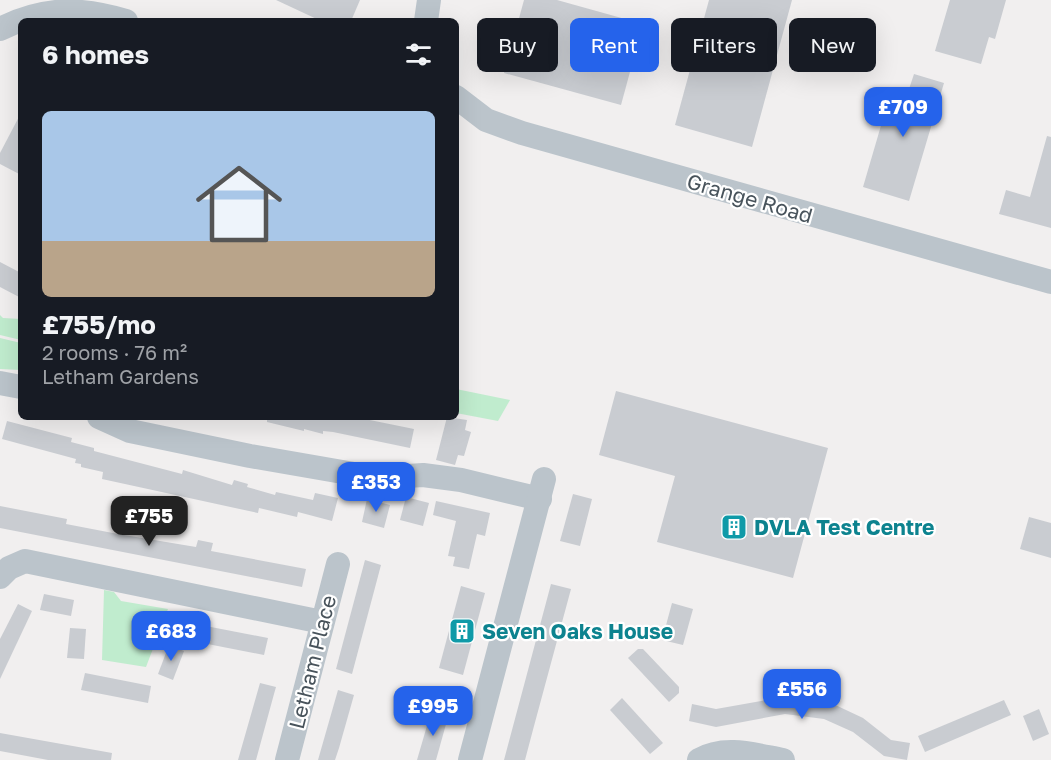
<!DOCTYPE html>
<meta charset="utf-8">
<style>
:root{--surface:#171b24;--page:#20242c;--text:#f1f3f6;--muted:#9ea1a6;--accent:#2563eb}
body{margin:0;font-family:"Golos Text",sans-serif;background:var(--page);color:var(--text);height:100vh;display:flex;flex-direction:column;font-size:22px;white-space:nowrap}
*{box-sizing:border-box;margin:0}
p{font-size:20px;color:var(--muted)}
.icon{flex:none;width:33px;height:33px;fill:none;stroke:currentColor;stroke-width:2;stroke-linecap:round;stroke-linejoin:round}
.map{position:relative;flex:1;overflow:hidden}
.panel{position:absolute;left:18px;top:18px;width:441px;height:402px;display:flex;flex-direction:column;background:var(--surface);border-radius:9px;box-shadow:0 6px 24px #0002}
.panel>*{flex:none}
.guide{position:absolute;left:477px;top:18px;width:483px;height:54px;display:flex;gap:12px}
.price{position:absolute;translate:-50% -51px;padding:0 14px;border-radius:12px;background:var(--accent);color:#fff;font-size:20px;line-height:39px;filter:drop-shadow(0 2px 3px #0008)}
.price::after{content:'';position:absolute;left:50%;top:36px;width:18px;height:14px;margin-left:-9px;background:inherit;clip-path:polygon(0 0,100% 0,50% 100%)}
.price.current{background:#222;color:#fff}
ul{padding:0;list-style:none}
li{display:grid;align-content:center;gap:12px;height:318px;padding:0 24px}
li span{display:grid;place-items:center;height:186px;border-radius:9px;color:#555}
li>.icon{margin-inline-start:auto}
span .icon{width:108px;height:108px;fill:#fffc;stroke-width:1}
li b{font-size:26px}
h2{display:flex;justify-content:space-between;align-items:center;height:72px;padding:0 24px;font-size:26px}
.chip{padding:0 21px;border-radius:9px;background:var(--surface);box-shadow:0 6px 24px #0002;font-size:21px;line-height:54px}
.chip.current{background:var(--accent);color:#fff}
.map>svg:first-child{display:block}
.green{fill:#c0ecce}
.building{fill:#c9ccd1}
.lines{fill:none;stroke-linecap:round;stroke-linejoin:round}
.minor{stroke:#bbc4cb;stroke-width:24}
.labels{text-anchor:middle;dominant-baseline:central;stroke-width:4.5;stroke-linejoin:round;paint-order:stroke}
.street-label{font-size:21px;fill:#48535b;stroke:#fff}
.culture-label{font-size:21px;font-weight:bold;fill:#0d838f;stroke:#fff;text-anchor:start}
</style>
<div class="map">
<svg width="1051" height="760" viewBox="0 0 1051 760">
<rect width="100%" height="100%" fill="#f1efef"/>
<g class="green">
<path d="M0 315 3 318 21 319V340L0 335Z"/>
<path d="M0 338 21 343V370L0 369Z"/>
<path d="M456 389 510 400 498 421 456 413Z"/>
<path d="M104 590 114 592 121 601 168 609 146 667 102 660Z"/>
</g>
<g class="building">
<path d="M276 0H360L351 21H321Z"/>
<path d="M524 0H557L643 24 621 105 504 73Z"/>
<path d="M709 0H792L752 147 675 125Z"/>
<path d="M950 0H1006L995 39 989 37 981 64 935 51Z"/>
<path d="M914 74 944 83 909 201 863 187 892 88 908 92Z"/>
<path d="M21 113V175L0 164V153Z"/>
<path d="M1047 136 1051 137V228L999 214 1006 190 1030 197Z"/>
<path d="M0 262 21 273V298L0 287Z"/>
<path d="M616 391 828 448 793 578 657 542 675 476 599 455Z"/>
<path d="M267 417H355L414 429 410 448 333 432 323 431V434L304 429V431L267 422Z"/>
<path d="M447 417 467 420 465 430 471 432 464 456 458 455 455 465 436 460Z"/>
<path d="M7 421 72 438 71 442 94 448V451L182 474 183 470 232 485 234 480 248 484 247 487 275 495 276 492 313 500 315 493 338 498 332 521 298 512 297 517 259 508 258 513 102 479 103 472 81 467V464L75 463 76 459 2 439Z"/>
<path d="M573 494 592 499 580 546 560 541Z"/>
<path d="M406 497 429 503 423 526 400 520Z"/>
<path d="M367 499 390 505 384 528 362 522Z"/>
<path d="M436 501 490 513 485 536 477 534 469 569 453 566 455 557 448 556 456 521 433 515Z"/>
<path d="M0 506 67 519 66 524 118 534 196 547 198 540 213 543 211 551 306 569 302 587 0 528Z"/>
<path d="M1029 517 1051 523V558L1020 549Z"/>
<path d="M365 560 381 565 352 674 336 669Z"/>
<path d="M551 584 571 589 534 726 525 760H504Z"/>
<path d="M461 586 485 593 463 675 439 668Z"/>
<path d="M44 594 74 600 71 616 40 610Z"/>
<path d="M672 603 693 609 683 645 662 640Z"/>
<path d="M18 604 32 611 0 679V639Z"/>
<path d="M180 621 268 638 264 655 177 638Z"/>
<path d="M70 628 86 629 84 659 67 658Z"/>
<path d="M169 645 184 651 173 680 158 674Z"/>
<path d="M638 649H643L679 687V693L669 702 628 658Z"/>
<path d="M85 673 151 686 148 703 81 690Z"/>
<path d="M260 683 276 687 274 694 256 760H238Z"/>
<path d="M338 690 354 695 339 748 335 760H318Z"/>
<path d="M783 697 829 702 863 718 891 740 910 743 907 760 884 756 853 732 824 719 785 714 716 727 689 721 692 704 716 709Z"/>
<path d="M622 698 663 743 650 754 610 710Z"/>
<path d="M1004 700 1011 715 925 752 918 736Z"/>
<path d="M1039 709 1049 734 1033 741 1023 716Z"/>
<path d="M431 712 448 717 436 760H417Z"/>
<path d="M0 733 112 753 111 760H48L0 751Z"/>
</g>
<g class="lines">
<g class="minor">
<path d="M426 21 429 0"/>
<path d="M0 29C44 7 79 7 126 21"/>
<path d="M456 97 486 120 522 133 1051 282"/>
<path d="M0 383 21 387"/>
<path d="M99 417 130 431 250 456 377 478 423 475 461 480 540 499"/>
<path d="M0 577 9 568 25 561 322 622"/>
<path d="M287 760 338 564"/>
<path d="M470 760 544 479"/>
<path d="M699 760C725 745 755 755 783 760"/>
</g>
</g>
<defs>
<g id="building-square" transform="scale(1.35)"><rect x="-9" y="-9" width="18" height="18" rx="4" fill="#0f9aa8" stroke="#fff"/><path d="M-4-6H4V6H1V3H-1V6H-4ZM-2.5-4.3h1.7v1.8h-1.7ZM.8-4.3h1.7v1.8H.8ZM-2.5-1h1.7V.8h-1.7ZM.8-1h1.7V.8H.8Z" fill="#fff"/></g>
</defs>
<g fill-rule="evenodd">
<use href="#building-square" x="734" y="527"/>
<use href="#building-square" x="462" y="631"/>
</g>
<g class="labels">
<g class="street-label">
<text transform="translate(750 198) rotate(16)">Grange Road</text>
<text transform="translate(312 662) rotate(-76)">Letham Place</text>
</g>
<g class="culture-label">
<text x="754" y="527">DVLA Test Centre</text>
<text x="482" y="631">Seven Oaks House</text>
</g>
</g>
</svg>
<b class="price" style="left:903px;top:138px">£709</b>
<b class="price" style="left:376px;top:513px">£353</b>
<b class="price current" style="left:149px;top:547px">£755</b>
<b class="price" style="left:171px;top:662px">£683</b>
<b class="price" style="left:802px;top:720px">£556</b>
<b class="price" style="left:433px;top:737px">£995</b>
<div class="guide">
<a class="chip">Buy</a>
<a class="chip current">Rent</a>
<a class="chip">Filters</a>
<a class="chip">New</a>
</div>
<section class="panel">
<h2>6 homes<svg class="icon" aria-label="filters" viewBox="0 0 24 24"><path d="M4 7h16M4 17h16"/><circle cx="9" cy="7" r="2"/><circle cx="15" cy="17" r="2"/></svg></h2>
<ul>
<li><span style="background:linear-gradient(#a9c7e8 70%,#b9a48a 0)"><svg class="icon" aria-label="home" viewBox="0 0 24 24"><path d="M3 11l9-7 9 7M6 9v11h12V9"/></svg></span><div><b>£755/mo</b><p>2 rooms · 76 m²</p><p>Letham Gardens</p></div></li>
</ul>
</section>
</div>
